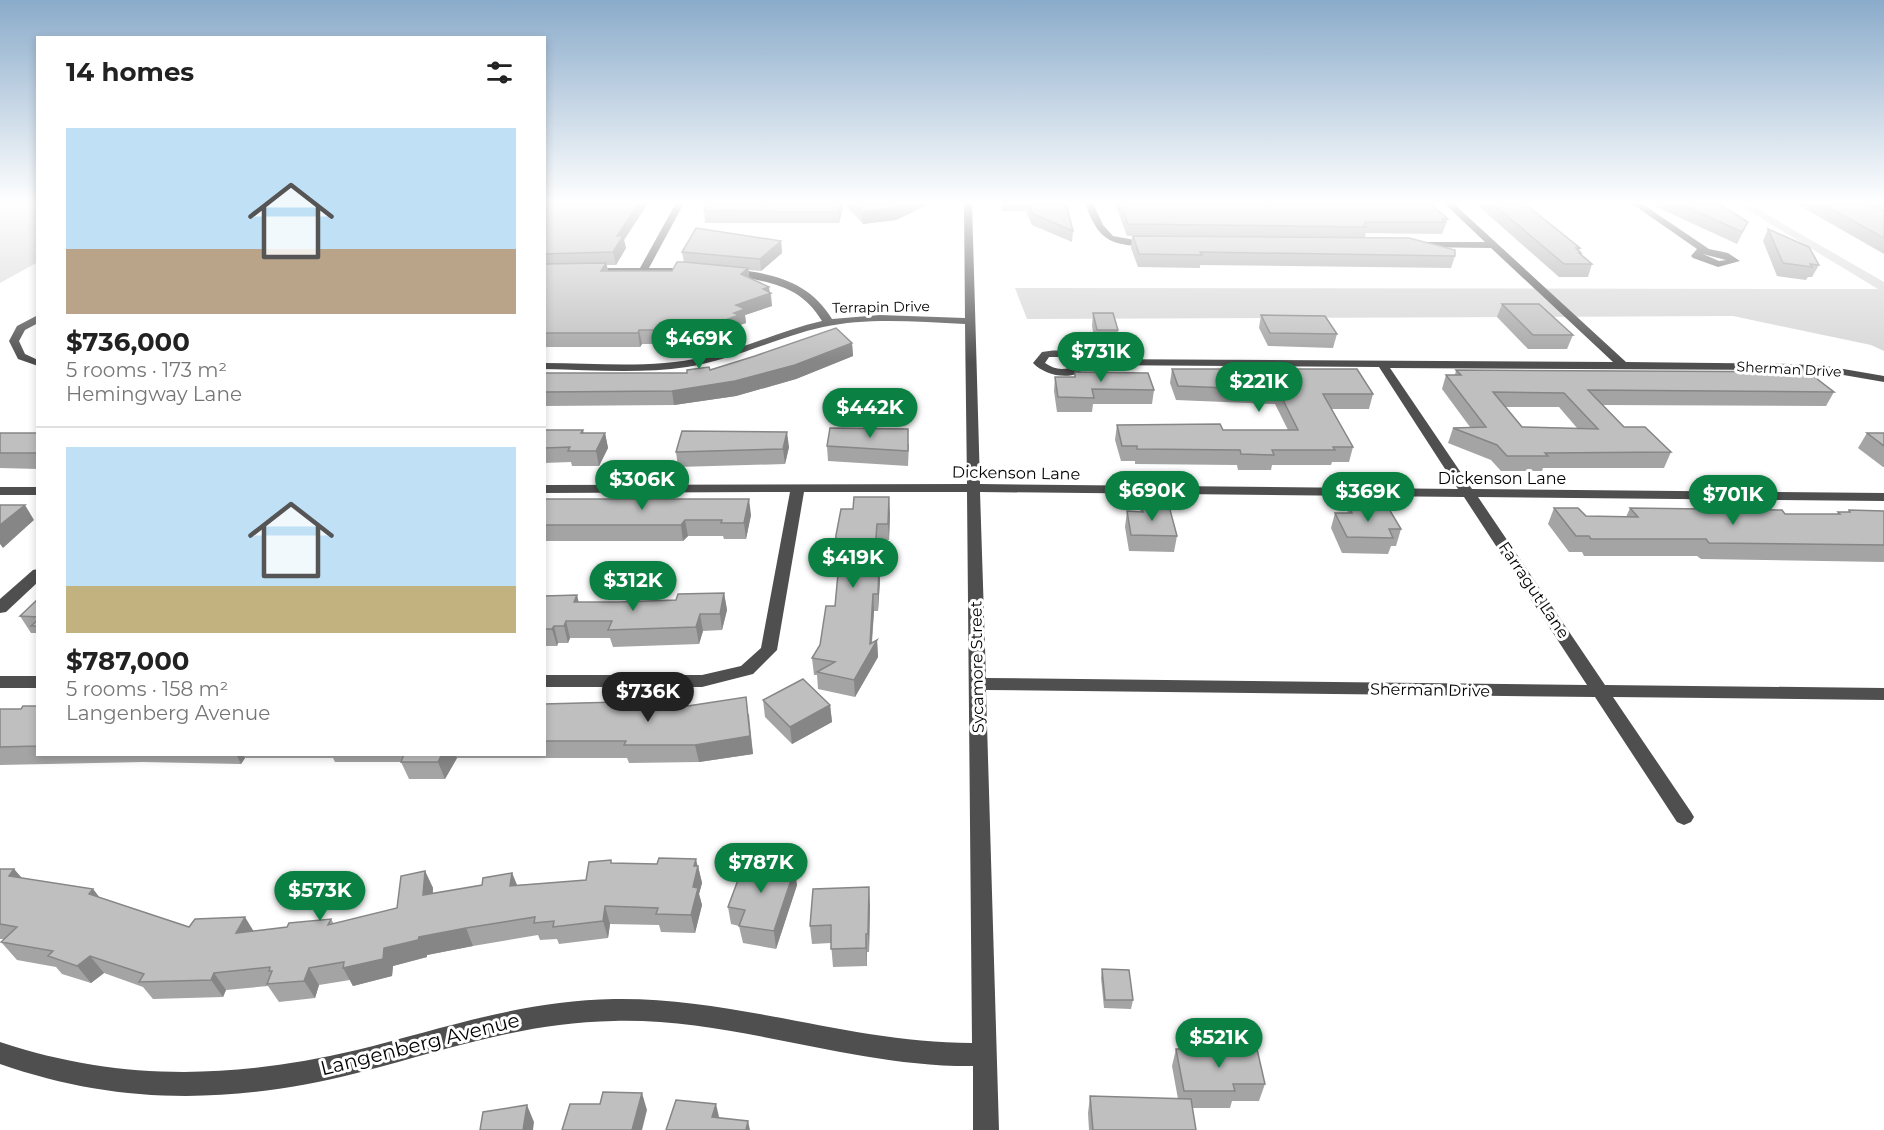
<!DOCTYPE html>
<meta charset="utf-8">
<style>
:root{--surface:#fff;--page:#f6f6f6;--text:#222;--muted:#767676;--line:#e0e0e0;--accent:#0b8043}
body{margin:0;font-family:Montserrat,sans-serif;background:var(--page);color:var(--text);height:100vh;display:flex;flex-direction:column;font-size:22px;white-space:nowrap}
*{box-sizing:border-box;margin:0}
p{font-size:20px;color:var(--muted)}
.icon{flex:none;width:33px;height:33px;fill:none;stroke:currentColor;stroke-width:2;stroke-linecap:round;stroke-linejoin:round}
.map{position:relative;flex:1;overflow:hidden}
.drawer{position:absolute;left:36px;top:36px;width:510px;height:720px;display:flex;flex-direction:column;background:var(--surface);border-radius:0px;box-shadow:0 3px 9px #0003}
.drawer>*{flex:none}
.price{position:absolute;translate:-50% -51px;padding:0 14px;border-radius:21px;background:var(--accent);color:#fff;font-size:20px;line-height:39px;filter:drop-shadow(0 2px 3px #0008)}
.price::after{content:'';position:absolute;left:50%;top:36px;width:18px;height:14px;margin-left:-9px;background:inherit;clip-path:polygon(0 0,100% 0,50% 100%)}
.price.selected{background:#222;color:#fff}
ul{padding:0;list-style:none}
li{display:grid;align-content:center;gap:12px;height:318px;padding:0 30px}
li+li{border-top:2px solid var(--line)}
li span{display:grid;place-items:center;height:186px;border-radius:0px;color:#555}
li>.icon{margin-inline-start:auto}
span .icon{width:108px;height:108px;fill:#fffc;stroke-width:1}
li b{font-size:26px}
h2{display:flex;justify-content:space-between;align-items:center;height:72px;padding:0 30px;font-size:26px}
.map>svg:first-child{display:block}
.green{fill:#d6d6d6}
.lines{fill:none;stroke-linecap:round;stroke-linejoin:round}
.minor{fill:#4f4f4f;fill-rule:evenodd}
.wall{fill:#a4a4a4;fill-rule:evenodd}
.shaded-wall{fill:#868686}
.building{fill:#bfbfbf;stroke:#868686;stroke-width:1.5;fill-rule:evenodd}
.labels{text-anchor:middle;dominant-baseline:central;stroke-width:6;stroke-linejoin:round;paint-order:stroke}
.far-street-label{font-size:14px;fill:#000;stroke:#fff}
.street-label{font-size:16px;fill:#000;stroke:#fff}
.near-street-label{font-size:20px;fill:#000;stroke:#fff}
</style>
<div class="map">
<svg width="1884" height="1130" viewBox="0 0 1884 1130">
<rect width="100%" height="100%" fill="#fff"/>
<g class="green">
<path d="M0 203H37L38 262 0 283Z"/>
<path d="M1736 203H1747L1884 282V351L1871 345 1733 316 1027 319 1015 288 1878 289Z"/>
</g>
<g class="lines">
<g class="minor">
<path d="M676 203H684L649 268H691L696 271 694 273H586L584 271 589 268H640Z"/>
<path d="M964 203H972L980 484 1458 489 1379 367 1087 365C1076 383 1045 376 1033 363L1042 352C1057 349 1072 350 1085 359L1613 362 1491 248 1415 247V243L1418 242H1485L1444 203H1453L1626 362 1791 364 1826 366 1884 376V382L1826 372 1791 370 1390 368 1472 489 1884 493V501L1478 497 1605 685 1884 688V700L1613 697 1691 812 1694 817 1691 822 1684 825 1677 822 1595 697 986 690 999 1130H973V1066C850 1067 736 1018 614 1021 520 1023 446 1050 357 1073 234 1104 120 1106 0 1064V1042C120 1082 234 1079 357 1050 446 1028 520 1001 614 999 735 997 851 1043 972 1043L967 492H804L777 650 753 674 702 687H544V675H702L741 666 761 648 790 492 544 493V485L967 484 965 324C918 322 869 317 823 327 777 337 734 360 687 367 640 374 592 370 544 369V363C597 363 652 369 704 357 744 349 782 330 822 321 800 283 765 282 727 274L725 272C731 268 740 270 748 271 783 276 813 287 832 319L880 315 965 318ZM1049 357H1066L1076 363V365C1065 371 1055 370 1045 363ZM980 492 1464 497 1587 685 986 678Z"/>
<path d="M1085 203H1093L1103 225 1113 236 1156 244C1150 248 1144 247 1137 246 1104 244 1096 233 1085 203Z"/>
<path d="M1631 203H1641L1709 249 1728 253 1740 261 1718 267 1693 258 1691 256 1697 249ZM1703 254 1726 260 1719 261Z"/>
<path d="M38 315V323L25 330 19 341 25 354 38 360V366L18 359 9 341 17 326Z"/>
<rect x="0" y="487" width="38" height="8"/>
<path d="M38 569V582L6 612 0 613V599L33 570Z"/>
<rect x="0" y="676" width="38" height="12"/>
</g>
</g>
<g class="wall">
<path d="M544 203H648L624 240 626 248 616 265H607L608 271H672L684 262 682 252 781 241 782 253 761 271 749 270V278L771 293 772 306 745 315 746 323 740 325V328L719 336 695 340 692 344 674 347 672 344H642L640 347H544Z"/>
<path d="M707 203H844L839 223H705L704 211Z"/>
<path d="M844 203H931L896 220 863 224Z"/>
<path d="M1002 203H1066L1073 231 1072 242 1032 225 1026 211H1001Z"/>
<path d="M1115 203H1429L1448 219 1442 234 1366 233 1365 237 1455 256 1451 268 1200 265V268L1138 267 1131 248 1132 236H1127Z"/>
<path d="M1475 203H1524L1580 248 1579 251 1581 253V254L1592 264 1588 277H1559Z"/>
<path d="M1648 203H1718L1748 222 1737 244Z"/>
<path d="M1795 203H1884V254Z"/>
<path d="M1768 229 1819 265 1812 277H1808L1806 280 1777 276 1763 241Z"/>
<path d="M1502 304 1573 335 1567 349H1528L1497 317Z"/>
<path d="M1093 313 1118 330 1117 344 1095 343 1092 326Z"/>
<path d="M1261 315 1337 334 1333 348 1268 346 1259 328Z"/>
<path d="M852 343 853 356 796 379 736 396 674 405 544 406V373H687L710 370Z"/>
<path d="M1172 369 1373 394 1369 409H1331L1353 447 1349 462H1332L1331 465H1272L1271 470H1238L1237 465 1135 464V461H1121L1115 440 1117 425 1223 430H1288L1275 404 1176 400 1170 383Z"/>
<path d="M1456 370 1834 392 1826 406 1602 405 1624 427 1671 452 1664 468H1543L1542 471H1501L1491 460 1448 443 1453 428 1470 427 1442 389 1446 375H1455ZM1505 407H1559L1577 428 1522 427Z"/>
<path d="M1055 377 1154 390 1152 404H1093L1092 412H1057L1054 391Z"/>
<path d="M544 430H583L584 433H605L608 448 599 466H572L571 462 544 463Z"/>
<path d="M0 433H38V469L0 468Z"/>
<path d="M1867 433H1884V467H1883L1858 448Z"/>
<path d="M909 444 908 466 828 461 827 446Z"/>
<path d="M789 447 785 464 678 467 676 452Z"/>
<path d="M544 499 751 515 746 539H724L723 536H688L683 541H544Z"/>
<path d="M1141 505 1177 536 1174 552 1129 551 1125 527 1127 511 1140 512Z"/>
<path d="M1349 507 1401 529 1396 546H1391L1388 554 1342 553 1331 528 1335 513H1347Z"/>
<path d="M1554 508 1586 516 1626 517 1630 508 1785 514H1837L1838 512H1848L1849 510 1884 511V562L1701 559 1697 556H1584L1582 552H1569L1548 524Z"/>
<path d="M890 513 889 540H877L876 564 880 580 878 611H874L872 643 877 640 878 657 855 697 818 689 817 675H814L812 658 820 645 835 606 838 569H836L835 552Z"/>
<path d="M724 593 727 610 722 630 703 631 699 644 613 647 610 638H570L568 643H558L557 646H544V596L577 595 578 602H619L676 600Z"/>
<path d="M38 599V636L36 633H31L20 616Z"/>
<path d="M763 700 830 705 832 722 792 744 765 717Z"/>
<path d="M618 702 619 707H684L749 714 753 754 699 762 629 763 627 758H457L445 779H409L401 762H335L333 758H245L241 764 143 762 0 765V709H21L38 706V754H544V704Z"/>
<path d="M612 863 698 866 702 883 699 894 702 905 695 933 661 932 659 925 610 924 608 938 559 944 557 939 540 940 538 935 473 946 427 955V957L393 966 392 976 353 986 350 980 319 985 315 998 279 1002 268 986 226 990 223 997 153 999 143 987 104 973 91 983 62 974 56 967 17 960 1 942 4 939H0V869H14L21 878 93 889 99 897 189 927 254 931 287 927 331 919 334 924 397 908 425 871 433 888V894L482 885 512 873 517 885 586 880Z"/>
<path d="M797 885 776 949 743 943 739 926 731 924 728 907Z"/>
<path d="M870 905 869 952H867V966L833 967 831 943 812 944 810 926Z"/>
<path d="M1102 969 1133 1000 1131 1009 1104 1008 1101 978Z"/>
<path d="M1176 1049 1265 1084 1259 1101H1232L1230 1108H1192L1196 1130H1089L1088 1113 1090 1096 1178 1099 1172 1066Z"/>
</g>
<g class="shaded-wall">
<path d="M639 203H648L624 240 626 248 616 265 613 252 617 236Z"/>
<path d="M840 203H844L839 223 838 212Z"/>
<path d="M906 203H931L896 220 863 224 862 212Z"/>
<path d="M781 241 782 253 761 271 760 259Z"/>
<path d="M606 263 609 276 601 271Z"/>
<path d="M748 268 750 281 741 274Z"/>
<path d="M769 287 772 306 745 315 746 323 740 325V328L719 336 695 340 692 344 674 347 671 333 693 326 736 305 763 289Z"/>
<path d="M639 330 642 344 640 347 638 333Z"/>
<path d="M852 343 853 356 796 379 736 396 674 405 672 391Z"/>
<path d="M787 432 789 447 785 464 783 449Z"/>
<path d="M605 433 608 448 599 466 596 451Z"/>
<path d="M889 497 890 513 889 540 888 524Z"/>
<path d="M749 499 751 515 746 539 744 523Z"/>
<path d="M25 505 34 520 3 548 0 544V525Z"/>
<path d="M685 520 688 536 683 541 681 525Z"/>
<path d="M877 524V540L875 581 874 564Z"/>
<path d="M879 564 880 580 878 611V594Z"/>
<path d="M724 593 727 610 722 630 720 614Z"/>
<path d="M873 594 874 611 871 650 877 640 878 657 855 697 854 680 870 644Z"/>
<path d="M577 595 581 612 574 602Z"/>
<path d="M700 614 703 631 699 644 696 627Z"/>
<path d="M566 621 570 638 568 643 564 626Z"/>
<path d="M554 626 558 643 557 646 552 629Z"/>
<path d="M746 697 753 754 699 762 695 745Z"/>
<path d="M830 705 832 722 792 744 790 727Z"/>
<path d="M236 754H243L245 758 241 764Z"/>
<path d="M442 754H455L457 758 445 779 438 762Z"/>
<path d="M696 859 698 868V866L702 883 699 894 702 905 695 933 691 915 694 866Z"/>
<path d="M795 868 797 885 776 949 774 931Z"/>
<path d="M14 869 29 886 9 876Z"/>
<path d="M425 871 433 888 431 913 423 895Z"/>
<path d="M512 873 519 890 510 886Z"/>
<path d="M869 887 870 905 869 952 868 934Z"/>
<path d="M93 889 106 906 89 894Z"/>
<path d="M605 906 610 924 608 938 603 921Z"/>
<path d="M245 917 256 935 236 933Z"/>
<path d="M466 928 473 946 427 955V957L393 966 392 976 353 986 343 968 384 948 419 937Z"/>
<path d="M866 934 867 952V966L866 948Z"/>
<path d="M90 956 104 973 91 983 77 966Z"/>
<path d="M309 968 319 985 315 998 304 981Z"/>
<path d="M214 973 226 990 223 997 211 980Z"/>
<path d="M642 1093 647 1110 642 1130H632Z"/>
<path d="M716 1104 720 1121 712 1117Z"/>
<path d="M527 1105 534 1122 533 1130H523Z"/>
<path d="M748 1121 750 1130H746Z"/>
</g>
<g class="building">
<path d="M544 203H639L617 236H623L613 252 544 254Z"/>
<path d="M707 203H840L838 212 704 211Z"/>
<path d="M854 203H906L895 208 862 212Z"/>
<path d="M1028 203H1066L1073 231 1033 214Z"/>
<path d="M1120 203H1429L1448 219H1442L1445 222H1365L1364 226 1367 227 1128 224Z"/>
<path d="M1492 203H1524L1580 248H1576L1581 253H1579L1592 264H1564Z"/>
<path d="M1678 203H1718L1748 222 1742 232Z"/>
<path d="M1821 203H1868L1884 212V238Z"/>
<path d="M696 228 781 241 760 259 682 252Z"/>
<path d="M1768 229 1809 247 1819 265 1810 264 1812 267 1783 263Z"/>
<path d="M1133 236 1409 238 1455 250V256L1200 252 1202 255 1139 254Z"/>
<path d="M677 262H684L748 268 741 274 769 287 763 289 771 293 736 305 745 309 734 313 739 315 717 323 693 326 690 331 671 333 670 330H639L638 333H544V264L606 263 601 271H672Z"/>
<path d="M1502 304H1539L1573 335H1533Z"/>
<path d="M1093 313H1113L1118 330H1097Z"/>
<path d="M1261 315 1325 316 1337 334 1270 333Z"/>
<path d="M836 328 852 343 795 365 735 381 672 391 544 392V373H687V370L709 367 710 370 755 356Z"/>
<path d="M1172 369H1357L1373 394H1323L1353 447H1333L1335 450H1272L1274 455 1241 454 1240 450 1137 449V446H1122L1117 425 1220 424 1223 430H1298L1278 390 1178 386Z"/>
<path d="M1456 370 1802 372H1808L1834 392 1588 390 1624 427H1645L1671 452 1545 453 1548 456H1507L1497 445 1453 428 1486 427 1446 375H1461ZM1493 392 1564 393 1598 429 1522 427Z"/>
<path d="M1075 372 1148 373 1154 390 1092 389 1094 398 1058 397 1055 377H1075Z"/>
<path d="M830 428 908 429V451L827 446Z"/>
<path d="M544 430H583L581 433H605L596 451H568L570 447 544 448Z"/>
<path d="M682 431 787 432 783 449 676 452Z"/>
<rect x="0" y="433" width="38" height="20"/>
<path d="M1867 433H1884V446Z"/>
<path d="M854 497H889L888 524H877L874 564H879L878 594H873L870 644 877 640 854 680 817 672 835 662 812 658 820 645 826 606H835L840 552H835L836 535 841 509H853Z"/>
<path d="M544 499H749L744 523H721L722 520H685L681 525H544Z"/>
<path d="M0 505H25L0 525Z"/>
<path d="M1141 505 1169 506 1177 536 1131 535 1127 511 1143 512Z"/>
<path d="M1349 507 1389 509 1401 529H1389L1393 538 1347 537 1335 513H1352Z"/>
<path d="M1554 508H1578L1586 516 1638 517 1630 508 1782 510 1785 514H1840L1838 512H1850L1849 510 1884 511V545L1709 543 1706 539H1591L1589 536H1576Z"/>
<path d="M724 593 720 614H700L696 627 608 630 612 621H566L564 626H554L552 629H544V596L577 595 574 602H619L676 600 678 594Z"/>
<path d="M38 599V617L20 616Z"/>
<path d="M38 620V626H31Z"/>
<path d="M803 679 830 705 790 727 763 700Z"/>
<path d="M746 697 750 736 695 745H624L626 741H544V704L618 702 616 707H655L656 702H683L681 707Z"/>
<path d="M23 706H38V746L0 747V709H21Z"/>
<path d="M404 754H442L438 762H401Z"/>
<path d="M659 858 696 859 694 866H698L693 887 698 888 691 915 656 914 658 908 605 906 603 921 553 927 554 921 534 923 535 917 466 928 419 937 418 940 384 948 383 959 343 968 344 962 309 968 304 981 267 984 272 971H269L270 967 214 973 211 980 139 982 144 974 90 956 77 966 48 956 53 951 1 942 17 927 0 924V869H14L9 876 93 889 89 894 189 927 195 919 245 917 236 933 287 927 289 923 331 919 328 925 397 908 401 876 425 871 423 895 482 885 483 878 512 873 510 886 586 880 589 862 611 860V863L657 864Z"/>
<path d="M745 861 795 868 774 931 739 926 745 910 728 907Z"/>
<path d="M869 887 868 934H866V948L831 949V925L810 926 813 889Z"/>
<path d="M1102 969 1129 970 1133 1000H1105Z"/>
<path d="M1176 1049H1257L1265 1084H1233L1235 1091H1184Z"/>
<path d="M603 1092 642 1093 632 1130H562L570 1104H600Z"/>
<path d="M1090 1096 1191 1099 1196 1130H1093Z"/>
<path d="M676 1100 716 1104 712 1117 748 1121 746 1130H666Z"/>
<path d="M527 1105 523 1130H480L483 1112Z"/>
</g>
<linearGradient id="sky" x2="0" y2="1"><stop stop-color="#8aabca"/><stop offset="0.56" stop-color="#fff"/><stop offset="1" stop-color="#fff" stop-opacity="0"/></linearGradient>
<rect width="1884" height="362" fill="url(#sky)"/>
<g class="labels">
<g class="far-street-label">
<text transform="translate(881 307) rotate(-1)">Terrapin Drive</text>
<text transform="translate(1789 369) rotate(3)">Sherman Drive</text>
</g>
<g class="street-label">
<text transform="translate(1016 473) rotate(1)">Dickenson Lane</text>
<text x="1502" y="478">Dickenson Lane</text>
<text transform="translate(1534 590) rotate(56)">Farragut Lane</text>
<text transform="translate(977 667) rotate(-91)">Sycamore Street</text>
<text transform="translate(1430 690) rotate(1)">Sherman Drive</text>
</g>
<g class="near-street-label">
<text transform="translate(420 1044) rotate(-14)">Langenberg Avenue</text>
</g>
</g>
</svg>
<b class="price" style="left:699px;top:370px">$469K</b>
<b class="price" style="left:1101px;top:383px">$731K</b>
<b class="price" style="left:1259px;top:413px">$221K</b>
<b class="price" style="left:870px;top:439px">$442K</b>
<b class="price" style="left:642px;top:511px">$306K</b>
<b class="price" style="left:1152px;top:522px">$690K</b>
<b class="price" style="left:1368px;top:523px">$369K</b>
<b class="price" style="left:1733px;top:526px">$701K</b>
<b class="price" style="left:853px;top:589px">$419K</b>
<b class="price" style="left:633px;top:612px">$312K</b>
<b class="price selected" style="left:648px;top:723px">$736K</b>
<b class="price" style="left:761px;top:894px">$787K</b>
<b class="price" style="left:320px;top:922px">$573K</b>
<b class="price" style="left:1219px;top:1069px">$521K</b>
<section class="drawer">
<h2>14 homes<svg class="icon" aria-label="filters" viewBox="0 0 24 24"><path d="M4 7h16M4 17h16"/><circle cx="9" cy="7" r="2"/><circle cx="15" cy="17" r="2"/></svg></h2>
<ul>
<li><span style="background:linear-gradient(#bfe0f5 65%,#b9a48a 0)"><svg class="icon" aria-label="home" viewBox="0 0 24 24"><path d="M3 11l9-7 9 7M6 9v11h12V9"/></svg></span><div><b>$736,000</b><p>5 rooms · 173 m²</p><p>Hemingway Lane</p></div></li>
<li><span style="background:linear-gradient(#bfe0f5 75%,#c2b280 0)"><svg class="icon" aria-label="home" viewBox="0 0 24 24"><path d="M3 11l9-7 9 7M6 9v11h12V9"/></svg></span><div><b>$787,000</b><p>5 rooms · 158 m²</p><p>Langenberg Avenue</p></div></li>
</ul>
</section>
</div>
